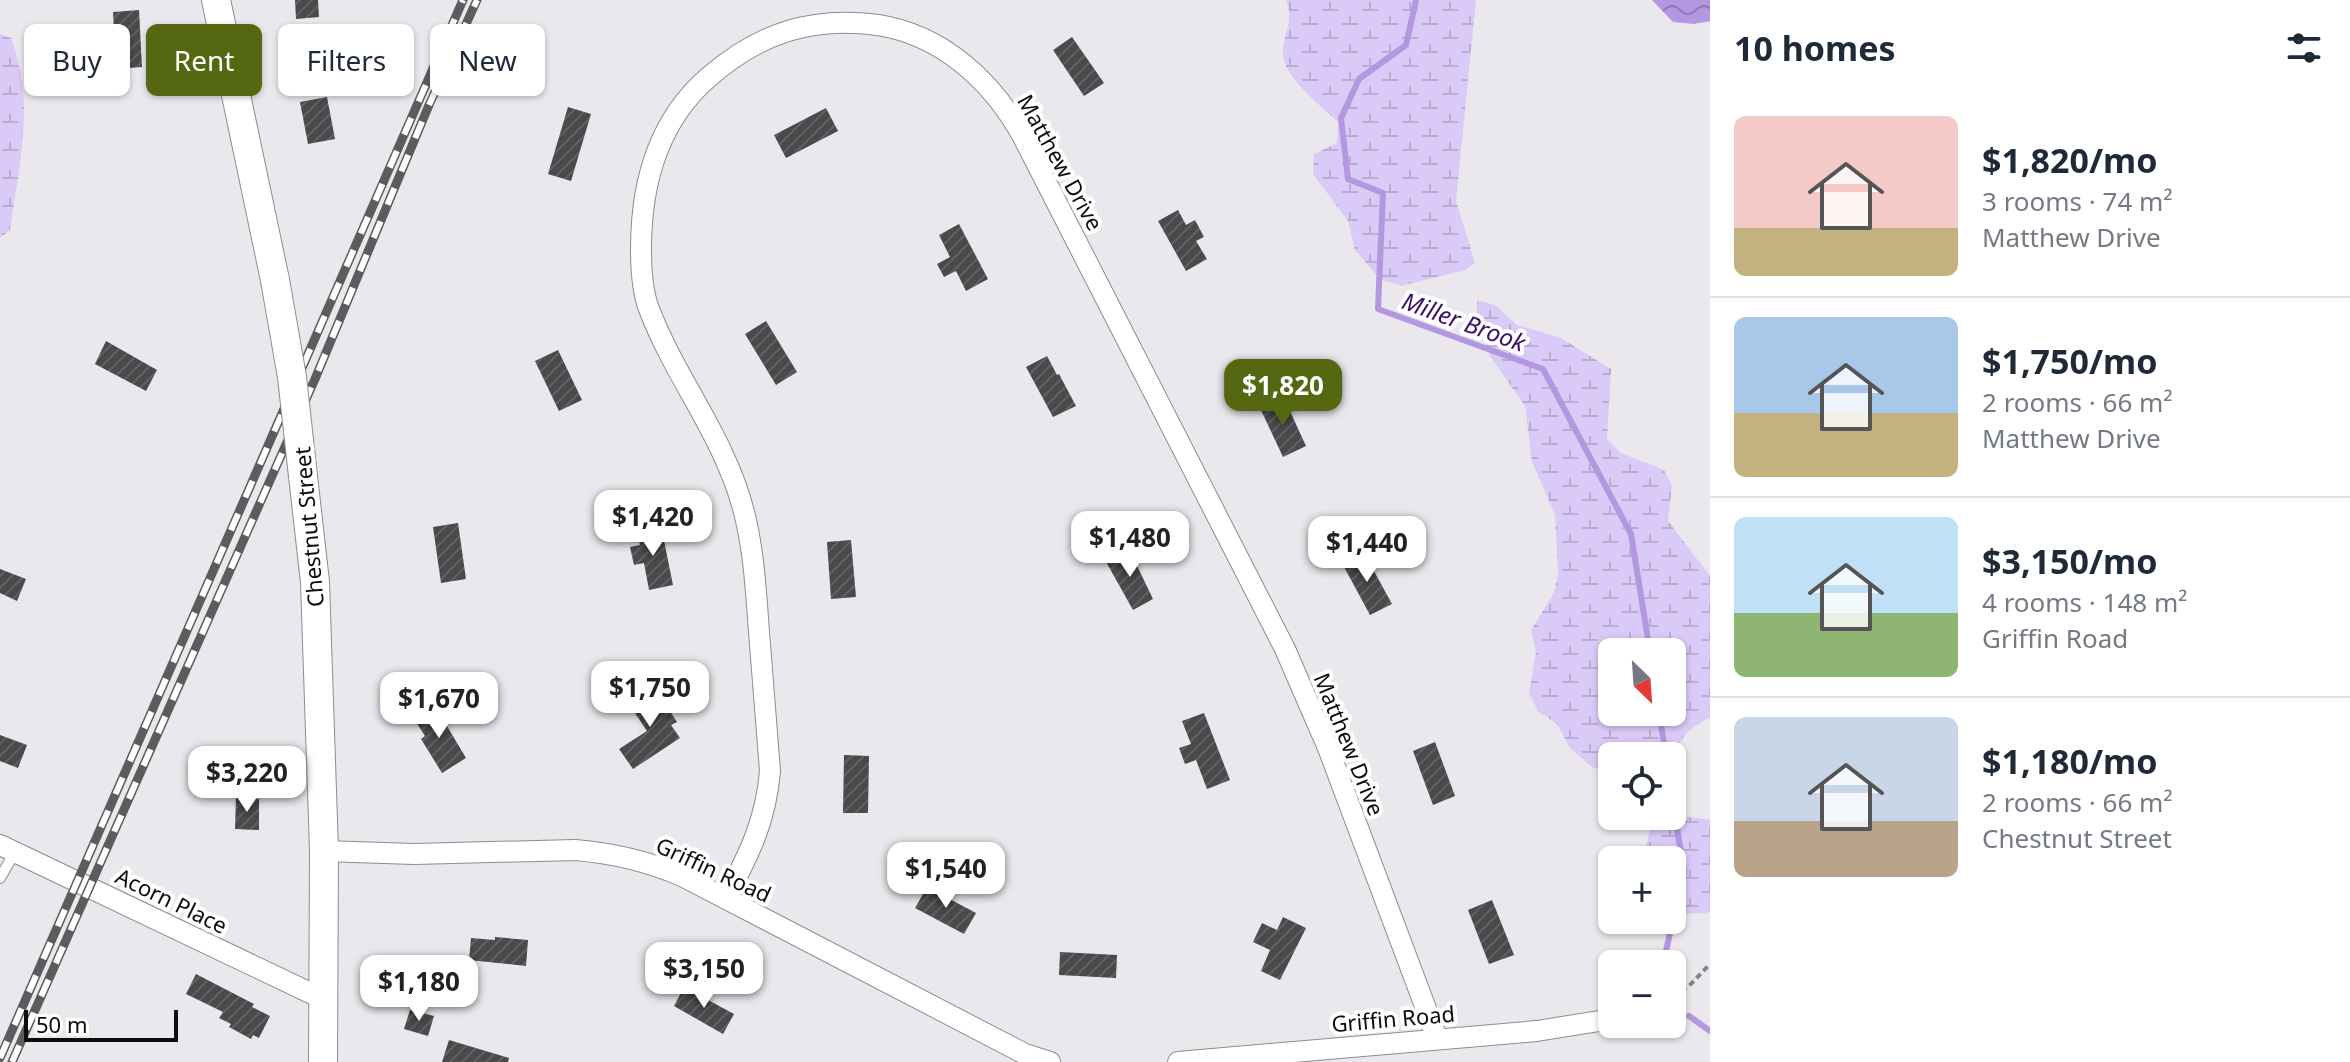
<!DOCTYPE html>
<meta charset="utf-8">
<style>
:root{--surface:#fff;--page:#f2f2f3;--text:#1f2937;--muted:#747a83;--line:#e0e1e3;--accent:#566711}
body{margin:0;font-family:"Noto Sans",sans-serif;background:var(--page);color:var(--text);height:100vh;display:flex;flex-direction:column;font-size:30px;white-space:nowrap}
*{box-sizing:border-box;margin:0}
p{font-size:26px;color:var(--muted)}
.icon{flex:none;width:44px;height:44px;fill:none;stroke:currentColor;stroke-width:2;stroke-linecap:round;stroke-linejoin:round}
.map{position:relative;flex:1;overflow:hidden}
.side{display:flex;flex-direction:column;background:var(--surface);width:640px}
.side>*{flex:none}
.guide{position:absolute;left:24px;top:24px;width:760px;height:72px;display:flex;gap:16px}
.needle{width:52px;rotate:155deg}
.buttons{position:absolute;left:1598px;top:638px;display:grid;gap:16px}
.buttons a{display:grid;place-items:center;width:88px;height:88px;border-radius:12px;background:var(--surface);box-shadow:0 2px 6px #0004;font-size:40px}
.scale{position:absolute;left:24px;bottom:20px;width:154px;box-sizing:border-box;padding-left:8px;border:4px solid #0c0c0d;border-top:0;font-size:22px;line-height:28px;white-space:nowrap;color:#0c0c0d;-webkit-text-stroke:6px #fff;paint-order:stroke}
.price{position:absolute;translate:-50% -68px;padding:0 18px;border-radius:16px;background:#fff;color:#222;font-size:26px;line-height:52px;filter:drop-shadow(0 2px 4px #0008)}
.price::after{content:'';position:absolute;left:50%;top:48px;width:24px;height:18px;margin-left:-12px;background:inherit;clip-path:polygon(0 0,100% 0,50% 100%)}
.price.selected{background:var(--accent);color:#fff}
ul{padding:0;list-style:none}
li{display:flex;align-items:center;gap:24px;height:200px;padding:0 24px}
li+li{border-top:2px solid var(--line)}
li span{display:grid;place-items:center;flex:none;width:224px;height:160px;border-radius:12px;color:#555}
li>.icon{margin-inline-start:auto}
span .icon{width:96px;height:96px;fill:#fffc;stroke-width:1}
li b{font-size:34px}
h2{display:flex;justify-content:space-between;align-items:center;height:96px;padding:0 24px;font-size:34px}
.chip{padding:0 28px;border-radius:12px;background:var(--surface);box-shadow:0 2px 6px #0004;font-size:28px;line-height:72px}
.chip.selected{background:var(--accent);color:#fff}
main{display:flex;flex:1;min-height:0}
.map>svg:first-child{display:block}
.wetland{fill:url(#wetland-marsh);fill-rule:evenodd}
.water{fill:url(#water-waves)}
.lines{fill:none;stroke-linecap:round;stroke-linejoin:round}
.stream{stroke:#b397e1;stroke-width:6}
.building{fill:url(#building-hatch)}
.lane-casing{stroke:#8d8c90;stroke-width:12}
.street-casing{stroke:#8d8c90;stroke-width:22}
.secondary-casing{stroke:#8d8c90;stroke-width:30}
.path{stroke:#848386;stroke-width:4;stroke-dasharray:6 4;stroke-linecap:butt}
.lane{stroke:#fff;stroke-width:10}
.street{stroke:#fff;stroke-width:20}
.secondary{stroke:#fff;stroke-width:28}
.rail-casing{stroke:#5c5b5d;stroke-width:9}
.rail{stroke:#fff;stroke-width:6;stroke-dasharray:18;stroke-linecap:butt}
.secondary-bridge-casing{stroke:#8d8c90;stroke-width:30;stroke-linecap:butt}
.secondary-bridge{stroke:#fff;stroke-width:28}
.labels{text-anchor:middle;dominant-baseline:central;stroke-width:8;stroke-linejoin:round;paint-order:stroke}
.street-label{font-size:22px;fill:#0c0c0d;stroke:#fff}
.water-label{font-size:24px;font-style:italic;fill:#3b0f65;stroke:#fff}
</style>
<main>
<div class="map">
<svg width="1710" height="1062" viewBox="0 0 1710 1062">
<defs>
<pattern id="wetland-marsh" width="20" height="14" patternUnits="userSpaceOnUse" patternTransform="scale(2)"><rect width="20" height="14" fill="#dacaf7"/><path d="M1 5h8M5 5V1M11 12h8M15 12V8" fill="none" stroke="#baacd3"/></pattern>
<pattern id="water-waves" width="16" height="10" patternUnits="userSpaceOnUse" patternTransform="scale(2)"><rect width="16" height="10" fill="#b397e1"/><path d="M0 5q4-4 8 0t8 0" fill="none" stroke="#907ab5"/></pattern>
<pattern id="building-hatch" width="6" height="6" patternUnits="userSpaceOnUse" patternTransform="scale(2)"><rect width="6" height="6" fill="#4a494c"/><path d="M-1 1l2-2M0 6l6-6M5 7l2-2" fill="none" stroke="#605f61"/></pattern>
</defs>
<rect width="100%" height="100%" fill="#eae8ec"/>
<g class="wetland">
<path d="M1286 0H1476L1456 201 1475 263 1465 270 1401 286 1380 279 1355 250 1348 221 1313 174 1314 154 1337 143 1338 122C1320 104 1280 76 1283 49 1285 29 1294 20 1286 0Z"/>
<path d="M0 34 11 38C36 101 19 165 10 230L0 238Z"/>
<path d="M1477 300 1495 305 1517 325 1561 338 1611 369 1607 439 1621 453 1664 470 1672 486 1668 521 1710 576V717L1688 731 1671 756H1612V772L1592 767 1570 748 1557 724 1538 711 1529 693 1536 652 1531 630 1554 593 1558 573 1555 515 1532 462 1525 406 1490 356 1477 320ZM1672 652V712H1612V652Z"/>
<path d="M1683 816 1710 820V912L1705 913 1672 914V860H1643L1650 829Z"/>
</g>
<path class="water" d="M1652 0H1710V21L1694 24 1673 22Z"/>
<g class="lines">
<g class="stream">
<path d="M1416 0 1406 45 1359 79 1341 118 1348 179 1383 193 1378 309 1543 369 1631 534 1650 652"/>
<path d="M1659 712 1666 756"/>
<path d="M1663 964 1684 872 1672 796"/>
<path d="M1689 1016 1710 1031"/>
</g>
</g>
<g class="building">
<path d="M295 0H318L319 17 296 19Z"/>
<path d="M139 10 142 67 116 69 113 12Z"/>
<path d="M1072 37 1104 83 1084 96 1053 50Z"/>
<path d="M327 97 335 139 308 144 300 102Z"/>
<path d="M568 107 591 114 571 181 548 174Z"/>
<path d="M826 108 838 131 786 158 774 135Z"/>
<path d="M1178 210 1186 225 1195 220 1204 237 1196 241 1207 259 1186 271 1158 221Z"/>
<path d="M959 224 988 279 966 291 956 271 944 277 937 264 950 257 939 235Z"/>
<path d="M766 321 797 372 776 385 745 334Z"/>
<path d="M106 341 157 370 146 391 95 364Z"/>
<path d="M558 350 582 400 559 411 535 361Z"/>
<path d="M1047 356 1057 375 1059 374 1076 406 1053 417 1026 367Z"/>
<path d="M1283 396 1306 446 1283 457 1260 408Z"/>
<path d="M458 523 466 579 441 583 433 527Z"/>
<path d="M661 526 673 585 649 590 644 563 634 565 630 547 640 545 637 531Z"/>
<path d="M851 540 856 597 831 599 827 542Z"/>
<path d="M1129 549 1153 599 1133 610 1105 560Z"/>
<path d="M1364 553 1392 604 1370 615 1343 565Z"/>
<path d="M0 569 26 579 17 601 0 593Z"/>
<path d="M654 687 677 722 671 725 680 738 633 769 619 749 647 731 629 704Z"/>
<path d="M435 706 466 758 442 773 421 739 425 736 414 719Z"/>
<path d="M1204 713 1230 780 1207 789 1196 760 1185 764 1179 748 1191 744 1182 721Z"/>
<path d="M0 735 27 745 18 768 0 761Z"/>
<path d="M1435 742 1455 796 1433 805 1413 751Z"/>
<path d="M844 755 869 756 868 813H843Z"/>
<path d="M236 798 259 799V830L235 829Z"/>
<path d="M927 887 976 913 964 934 915 908Z"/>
<path d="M1492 900 1514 955 1489 964 1468 910Z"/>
<path d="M1283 917 1306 928 1280 980 1261 971 1270 950 1253 942 1262 923 1277 930Z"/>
<path d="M495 937 528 940 526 966 469 960 471 938 495 940Z"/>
<path d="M1060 952 1117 955 1116 978 1059 975Z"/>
<path d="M196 974 254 1004 252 1007 270 1016 259 1038 253 1035 251 1039 229 1027 231 1024 219 1018 223 1012 186 994Z"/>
<path d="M684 987 734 1014 723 1034 674 1006Z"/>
<path d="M410 1010 434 1016 428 1036 404 1029Z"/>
<path d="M449 1040 509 1058 508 1062H442Z"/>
</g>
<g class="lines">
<g class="lane-casing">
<path id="lane" d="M0 878 15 852"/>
</g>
<g class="street-casing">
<g id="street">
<path d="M0 845 323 999"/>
<path d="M324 851 414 854 575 850C612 853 647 861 682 876L1025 1054 1050 1062"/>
<path d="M726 898C749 854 766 821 770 771 766 725 763 678 759 632 756 592 754 551 744 512 725 437 676 380 649 309 642 291 641 269 641 249 641 183 658 120 710 76 760 33 812 16 878 25 942 35 991 80 1022 135L1285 649 1328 748 1437 1038"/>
<path d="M1178 1062 1537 1031 1612 1019"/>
</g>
</g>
<g class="secondary-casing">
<g id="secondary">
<path d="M216 0 275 280"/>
<path d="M303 476 315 582 324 851 323 1062"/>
</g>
</g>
<path class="path" d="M1672 995 1689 986 1710 964"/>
<use href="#lane" class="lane"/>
<use href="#street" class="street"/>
<use href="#secondary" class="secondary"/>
<g class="rail-casing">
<g id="rail">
<path d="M0 1058 463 0"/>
<path d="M12 1062 315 379 429 105 477 0"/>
</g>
</g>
<use href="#rail" class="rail"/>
<g class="secondary-bridge-casing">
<path id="secondary-bridge" d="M275 280 292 377 303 476"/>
</g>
<use href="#secondary-bridge" class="secondary-bridge"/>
</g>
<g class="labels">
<g class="street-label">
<text transform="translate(1061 162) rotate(61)">Matthew Drive</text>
<text transform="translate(308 527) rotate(-95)">Chestnut Street</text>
<text transform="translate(1350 744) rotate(68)">Matthew Drive</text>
<text transform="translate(714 869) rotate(25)">Griffin Road</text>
<text transform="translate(172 900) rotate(26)">Acorn Place</text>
<text transform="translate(1393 1018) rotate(-5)">Griffin Road</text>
</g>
<g class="water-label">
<text transform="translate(1464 321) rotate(20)">Miller Brook</text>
</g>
</g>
</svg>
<div class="buttons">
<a><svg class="needle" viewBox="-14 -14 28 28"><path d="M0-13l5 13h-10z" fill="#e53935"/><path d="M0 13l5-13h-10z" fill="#747a83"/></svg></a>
<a><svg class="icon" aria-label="locate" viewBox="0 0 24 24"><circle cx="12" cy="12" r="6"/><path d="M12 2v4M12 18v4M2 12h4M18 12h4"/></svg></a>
<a>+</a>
<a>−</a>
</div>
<div class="scale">50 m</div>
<b class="price selected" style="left:1283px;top:427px">$1,820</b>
<b class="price" style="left:653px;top:558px">$1,420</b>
<b class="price" style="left:1130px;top:579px">$1,480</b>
<b class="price" style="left:1367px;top:584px">$1,440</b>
<b class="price" style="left:650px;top:729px">$1,750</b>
<b class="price" style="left:439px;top:740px">$1,670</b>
<b class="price" style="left:247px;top:814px">$3,220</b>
<b class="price" style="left:946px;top:910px">$1,540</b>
<b class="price" style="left:704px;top:1010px">$3,150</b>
<b class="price" style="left:419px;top:1023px">$1,180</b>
<div class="guide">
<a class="chip">Buy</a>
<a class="chip selected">Rent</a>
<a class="chip">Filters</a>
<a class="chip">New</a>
</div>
</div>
<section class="side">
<h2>10 homes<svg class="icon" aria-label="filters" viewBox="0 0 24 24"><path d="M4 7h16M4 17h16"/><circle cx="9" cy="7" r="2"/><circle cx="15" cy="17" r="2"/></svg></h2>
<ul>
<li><span style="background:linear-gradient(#f6c9c9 70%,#c2b280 0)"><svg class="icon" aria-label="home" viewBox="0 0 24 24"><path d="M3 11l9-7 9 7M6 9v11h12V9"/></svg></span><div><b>$1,820/mo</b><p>3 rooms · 74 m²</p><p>Matthew Drive</p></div></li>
<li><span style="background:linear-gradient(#a9c7e8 60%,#c2b280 0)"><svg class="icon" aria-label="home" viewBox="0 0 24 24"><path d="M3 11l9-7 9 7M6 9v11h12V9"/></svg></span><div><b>$1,750/mo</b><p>2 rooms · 66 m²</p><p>Matthew Drive</p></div></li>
<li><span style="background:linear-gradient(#bfe0f5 60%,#8fb573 0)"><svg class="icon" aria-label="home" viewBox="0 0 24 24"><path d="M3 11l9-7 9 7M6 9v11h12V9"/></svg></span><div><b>$3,150/mo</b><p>4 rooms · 148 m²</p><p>Griffin Road</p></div></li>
<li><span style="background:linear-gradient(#c9d6e8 65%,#b9a48a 0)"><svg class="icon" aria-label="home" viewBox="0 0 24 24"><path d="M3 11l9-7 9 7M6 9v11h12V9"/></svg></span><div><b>$1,180/mo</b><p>2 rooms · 66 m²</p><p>Chestnut Street</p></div></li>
</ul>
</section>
</main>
